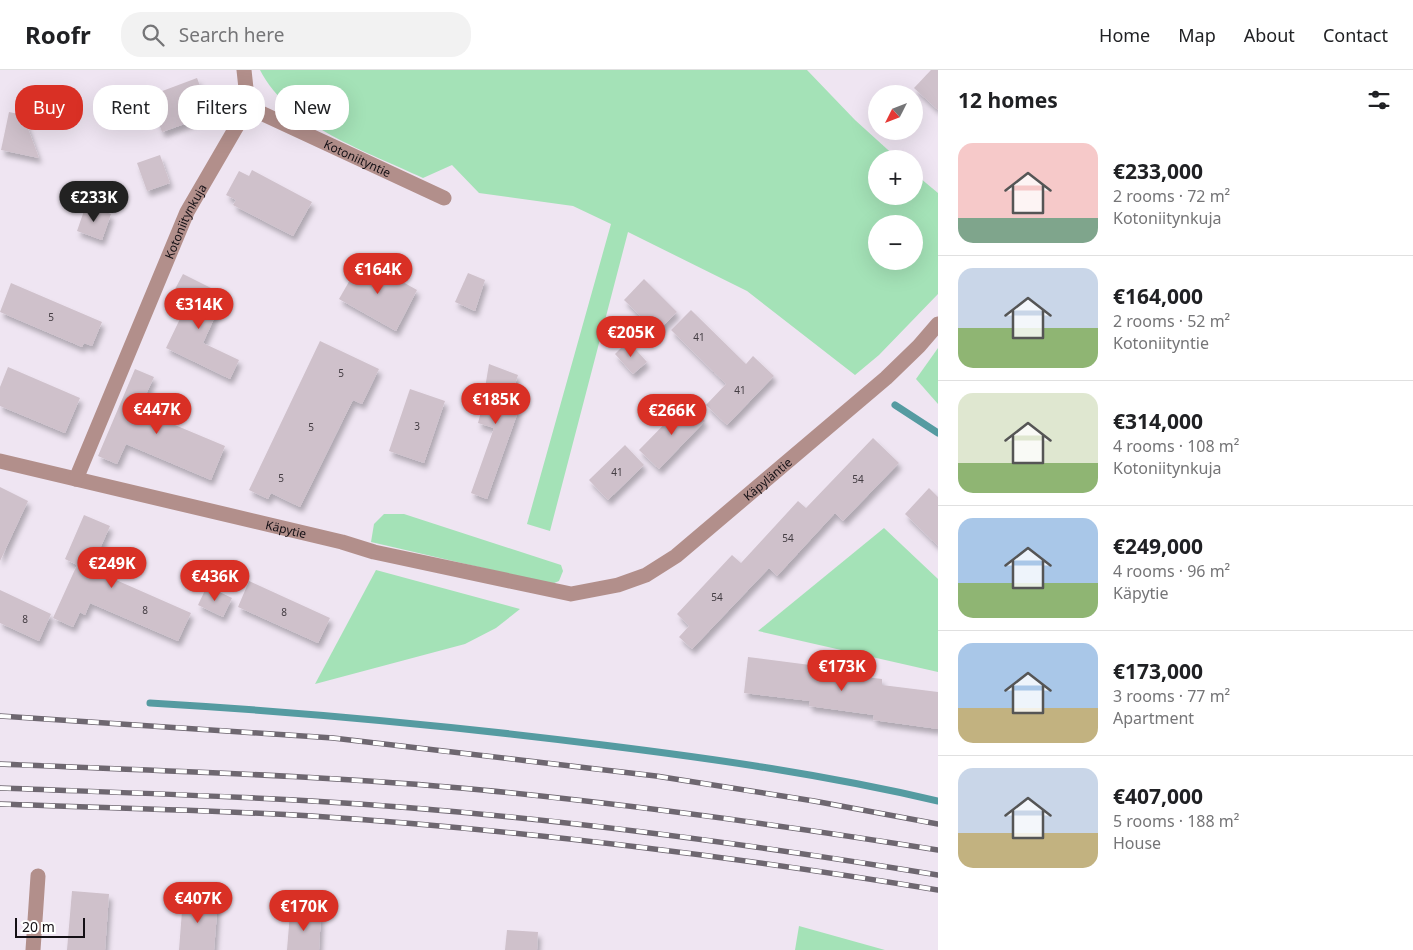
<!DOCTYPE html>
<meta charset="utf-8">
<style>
:root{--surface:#fff;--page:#f2f2f2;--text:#202124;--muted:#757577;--line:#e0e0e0;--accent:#d93025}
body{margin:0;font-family:"Noto Sans",sans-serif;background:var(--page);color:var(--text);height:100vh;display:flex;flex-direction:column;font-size:19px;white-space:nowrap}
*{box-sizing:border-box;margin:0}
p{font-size:16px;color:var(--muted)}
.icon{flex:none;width:28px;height:28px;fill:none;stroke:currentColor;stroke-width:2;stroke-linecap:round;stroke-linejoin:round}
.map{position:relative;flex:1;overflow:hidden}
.drawer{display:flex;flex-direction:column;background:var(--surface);width:475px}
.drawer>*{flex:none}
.top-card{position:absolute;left:15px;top:15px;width:475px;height:45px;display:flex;gap:10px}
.needle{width:32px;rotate:228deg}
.controls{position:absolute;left:868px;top:15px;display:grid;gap:10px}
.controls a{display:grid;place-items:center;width:55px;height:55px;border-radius:50%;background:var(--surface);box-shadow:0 5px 20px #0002;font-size:25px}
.scale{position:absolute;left:15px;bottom:12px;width:70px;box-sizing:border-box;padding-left:5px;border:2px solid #141015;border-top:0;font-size:14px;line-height:18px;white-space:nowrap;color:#141015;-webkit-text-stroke:4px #fff;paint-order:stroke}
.price{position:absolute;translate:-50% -42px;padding:0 11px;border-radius:18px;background:var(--accent);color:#fff;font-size:16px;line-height:32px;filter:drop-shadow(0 1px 2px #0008)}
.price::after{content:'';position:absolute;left:50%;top:30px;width:15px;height:11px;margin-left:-8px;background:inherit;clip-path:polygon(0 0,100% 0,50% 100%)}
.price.on{background:#222;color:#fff}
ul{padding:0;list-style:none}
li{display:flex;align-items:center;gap:15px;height:125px;padding:0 20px}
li+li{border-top:1px solid var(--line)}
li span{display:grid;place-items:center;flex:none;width:140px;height:100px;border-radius:15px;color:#555}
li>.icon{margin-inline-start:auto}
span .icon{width:60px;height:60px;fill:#fffc;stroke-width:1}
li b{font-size:21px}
h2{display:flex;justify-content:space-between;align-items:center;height:60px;padding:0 20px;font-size:21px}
.pill{padding:0 18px;border-radius:20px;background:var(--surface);box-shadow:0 5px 20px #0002;font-size:18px;line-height:45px}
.pill.on{background:var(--accent);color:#fff}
header{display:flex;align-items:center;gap:30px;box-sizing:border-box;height:70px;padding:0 25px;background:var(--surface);border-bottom:1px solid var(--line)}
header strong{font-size:24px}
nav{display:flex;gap:28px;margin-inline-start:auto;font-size:18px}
.search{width:350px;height:45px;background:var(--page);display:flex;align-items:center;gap:12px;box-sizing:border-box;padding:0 18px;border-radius:20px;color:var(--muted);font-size:19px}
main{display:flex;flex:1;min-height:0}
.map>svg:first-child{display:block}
.green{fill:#a4e2b7;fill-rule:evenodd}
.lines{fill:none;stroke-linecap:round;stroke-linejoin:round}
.stream{stroke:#559ba1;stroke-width:7}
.building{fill:#cfc1cb;filter:url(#shadow)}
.street{stroke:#b28f8b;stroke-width:15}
.rail-casing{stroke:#6e6770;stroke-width:5.5}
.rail{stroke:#fff;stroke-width:4;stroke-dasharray:11;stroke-linecap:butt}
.labels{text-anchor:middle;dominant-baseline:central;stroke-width:4;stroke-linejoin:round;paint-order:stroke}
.number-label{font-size:10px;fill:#433c42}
.street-label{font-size:12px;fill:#141015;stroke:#fff}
</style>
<header>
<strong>Roofr</strong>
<div class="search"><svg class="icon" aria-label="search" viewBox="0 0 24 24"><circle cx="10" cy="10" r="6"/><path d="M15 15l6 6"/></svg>Search here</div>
<nav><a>Home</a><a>Map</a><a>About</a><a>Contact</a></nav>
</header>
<main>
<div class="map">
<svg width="938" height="880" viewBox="0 0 938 880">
<defs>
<filter id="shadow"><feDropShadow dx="3" dy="5.5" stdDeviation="2.5" flood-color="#0004"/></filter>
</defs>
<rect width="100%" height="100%" fill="#efe5f2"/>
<g class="green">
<path d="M260 0H807L855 50 898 89H876V126H914V103L938 123V224L879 285 855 305 747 221 628 162 550 461 527 454 611 154 573 136 479 123 452 95 423 108C369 82 289 57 260 0ZM876 154H914V191H876Z"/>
<path d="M938 278V334L916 309Z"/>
<path d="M384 444H404L561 495 563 501 559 511 552 514 371 472 374 454Z"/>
<path d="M884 458 938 509V602L758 561Z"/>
<path d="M376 500 520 539 496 558 465 574 315 614Z"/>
<path d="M799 856 885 880H795Z"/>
</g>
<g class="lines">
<g class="stream">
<path d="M895 335 938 363"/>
<path d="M150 633C302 642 453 656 603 675 716 689 827 705 938 731"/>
</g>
</g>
<g class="building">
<path d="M931 0H938V40L914 18Z"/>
<path d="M197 8 204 26 200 27 207 46 162 62 149 26Z"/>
<path d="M9 42 23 45 39 88 1 80Z"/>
<path d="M160 85 170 113 147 121 137 93Z"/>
<path d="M252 100 312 132 293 166 233 135 236 130 226 125 239 101 249 106Z"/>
<path d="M86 135 111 144 102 170 77 161Z"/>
<path d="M362 189 417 220 396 261 339 229Z"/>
<path d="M468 203 485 210 475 241 455 232Z"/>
<path d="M183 204 215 220 208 235 218 240 203 273 239 290 230 309 166 278 190 228 174 221Z"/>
<path d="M644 209 677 242 657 262 624 230Z"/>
<path d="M11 213 102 252 92 276 84 273 82 277 0 242Z"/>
<path d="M691 240 746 294 753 286 774 306 727 355 706 335 726 314 671 260Z"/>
<path d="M320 271 379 299 362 334 353 330 300 437 271 423 268 429 249 420Z"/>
<path d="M628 271 647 292 633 304 615 284Z"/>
<path d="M489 294 518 305 508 336 519 339 487 429 471 423 494 358 478 353 487 319 485 318Z"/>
<path d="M8 297 80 328 65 363 0 336V317Z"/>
<path d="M135 299 154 307 139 340 225 376 211 410 126 374 117 394 98 386Z"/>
<path d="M410 319 445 331 424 393 389 381Z"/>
<path d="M686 332 705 351 659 399 639 380Z"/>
<path d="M873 368 899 393 843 451 835 443 777 506 769 498 692 579 679 567 689 556 677 544 732 485 741 493 798 431 806 438Z"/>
<path d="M625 375 644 395 608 430 589 410Z"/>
<path d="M0 417 28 431 0 491Z"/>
<path d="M929 418 938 427V476L905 444Z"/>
<path d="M84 445 110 456 91 499 191 543 178 571 90 533 85 545 80 542 73 557 53 548 77 495 65 489Z"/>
<path d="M249 511 330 548 318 573 238 537Z"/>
<path d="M207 516 232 528 223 547 198 535Z"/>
<path d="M0 520 51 544 39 571 0 553Z"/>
<path d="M748 587 818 596 817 601 882 609V615L938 622V659L873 650 874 645 809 636 810 631 744 623Z"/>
<path d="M72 821 109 824 105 880H67Z"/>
<path d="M183 828 218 830 214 880H179Z"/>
<path d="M290 843 321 845 319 880H287Z"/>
<path d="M507 860 538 862 537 880H505Z"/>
</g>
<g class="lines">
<g class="street">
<path id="s1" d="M244 0 248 37 444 128"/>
<path id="s2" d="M0 391 342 472 374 482 571 524 618 515 646 505 676 486 886 308 919 276 938 254"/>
<path id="s3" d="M76 409 187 142 248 37"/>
<path d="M33 880 38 806"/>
</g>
<g class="rail-casing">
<g id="rail">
<path d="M0 646 333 668 656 706 814 731 938 754"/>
<path d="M0 694C161 701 322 705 482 720 635 735 787 756 938 780"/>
<path d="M0 718C104 722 208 725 312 731 522 743 731 771 938 805"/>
<path d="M0 734C104 738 209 740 312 746 522 760 731 786 938 820"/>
</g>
</g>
<use href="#rail" class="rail"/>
</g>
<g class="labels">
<g class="number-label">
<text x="51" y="247">5</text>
<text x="699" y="267">41</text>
<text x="341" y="303">5</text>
<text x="740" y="320">41</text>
<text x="417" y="356">3</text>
<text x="311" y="357">5</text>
<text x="617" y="402">41</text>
<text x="281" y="408">5</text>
<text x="858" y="409">54</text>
<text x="788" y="468">54</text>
<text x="717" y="527">54</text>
<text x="145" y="540">8</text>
<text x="284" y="542">8</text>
<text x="25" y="549">8</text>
</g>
<g class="street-label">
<text stroke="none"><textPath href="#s1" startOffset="158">Kotoniityntie</textPath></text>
<text stroke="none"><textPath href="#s3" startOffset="280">Kotoniitynkuja</textPath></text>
<text stroke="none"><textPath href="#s2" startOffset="819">Käpyläntie</textPath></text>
<text stroke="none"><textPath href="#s2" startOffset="294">Käpytie</textPath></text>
</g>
</g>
</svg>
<div class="controls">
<a><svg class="needle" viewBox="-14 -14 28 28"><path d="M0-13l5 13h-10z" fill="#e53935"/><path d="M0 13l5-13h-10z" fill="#757577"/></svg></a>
<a>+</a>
<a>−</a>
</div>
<div class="scale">20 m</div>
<b class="price on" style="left:94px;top:153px">€233K</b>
<b class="price" style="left:378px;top:225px">€164K</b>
<b class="price" style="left:199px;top:260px">€314K</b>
<b class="price" style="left:631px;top:288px">€205K</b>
<b class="price" style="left:496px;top:355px">€185K</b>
<b class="price" style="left:157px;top:365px">€447K</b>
<b class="price" style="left:672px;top:366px">€266K</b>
<b class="price" style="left:112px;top:519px">€249K</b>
<b class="price" style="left:215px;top:532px">€436K</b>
<b class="price" style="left:842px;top:622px">€173K</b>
<b class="price" style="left:198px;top:854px">€407K</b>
<b class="price" style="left:304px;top:862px">€170K</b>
<div class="top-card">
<a class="pill on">Buy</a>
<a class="pill">Rent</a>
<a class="pill">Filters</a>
<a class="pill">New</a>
</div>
</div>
<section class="drawer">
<h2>12 homes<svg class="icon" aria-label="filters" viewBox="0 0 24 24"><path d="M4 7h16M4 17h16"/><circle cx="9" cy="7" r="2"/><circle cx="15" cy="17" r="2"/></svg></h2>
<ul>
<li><span style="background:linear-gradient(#f6c9c9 75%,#7fa58c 0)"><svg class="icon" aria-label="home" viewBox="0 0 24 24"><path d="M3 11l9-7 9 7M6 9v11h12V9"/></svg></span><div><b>€233,000</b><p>2 rooms · 72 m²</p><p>Kotoniitynkuja</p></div></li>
<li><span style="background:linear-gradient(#c9d6e8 60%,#8fb573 0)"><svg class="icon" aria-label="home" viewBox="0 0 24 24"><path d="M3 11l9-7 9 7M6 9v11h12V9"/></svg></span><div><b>€164,000</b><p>2 rooms · 52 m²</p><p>Kotoniityntie</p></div></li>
<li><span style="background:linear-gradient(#dfe7d0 70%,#8fb573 0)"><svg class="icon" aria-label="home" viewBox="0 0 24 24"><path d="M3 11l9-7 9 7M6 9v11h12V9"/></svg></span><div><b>€314,000</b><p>4 rooms · 108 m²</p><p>Kotoniitynkuja</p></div></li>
<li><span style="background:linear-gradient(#a9c7e8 65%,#8fb573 0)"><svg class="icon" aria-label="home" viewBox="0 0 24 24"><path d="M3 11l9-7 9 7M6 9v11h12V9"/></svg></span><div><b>€249,000</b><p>4 rooms · 96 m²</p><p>Käpytie</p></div></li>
<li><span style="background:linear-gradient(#a9c7e8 65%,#c2b280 0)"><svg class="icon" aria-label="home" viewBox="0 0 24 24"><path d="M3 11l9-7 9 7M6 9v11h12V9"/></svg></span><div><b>€173,000</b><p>3 rooms · 77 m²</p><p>Apartment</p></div></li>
<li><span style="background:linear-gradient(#c9d6e8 65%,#c2b280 0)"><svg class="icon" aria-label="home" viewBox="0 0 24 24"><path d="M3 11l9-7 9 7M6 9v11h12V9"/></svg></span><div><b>€407,000</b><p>5 rooms · 188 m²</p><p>House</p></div></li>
</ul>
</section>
</main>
